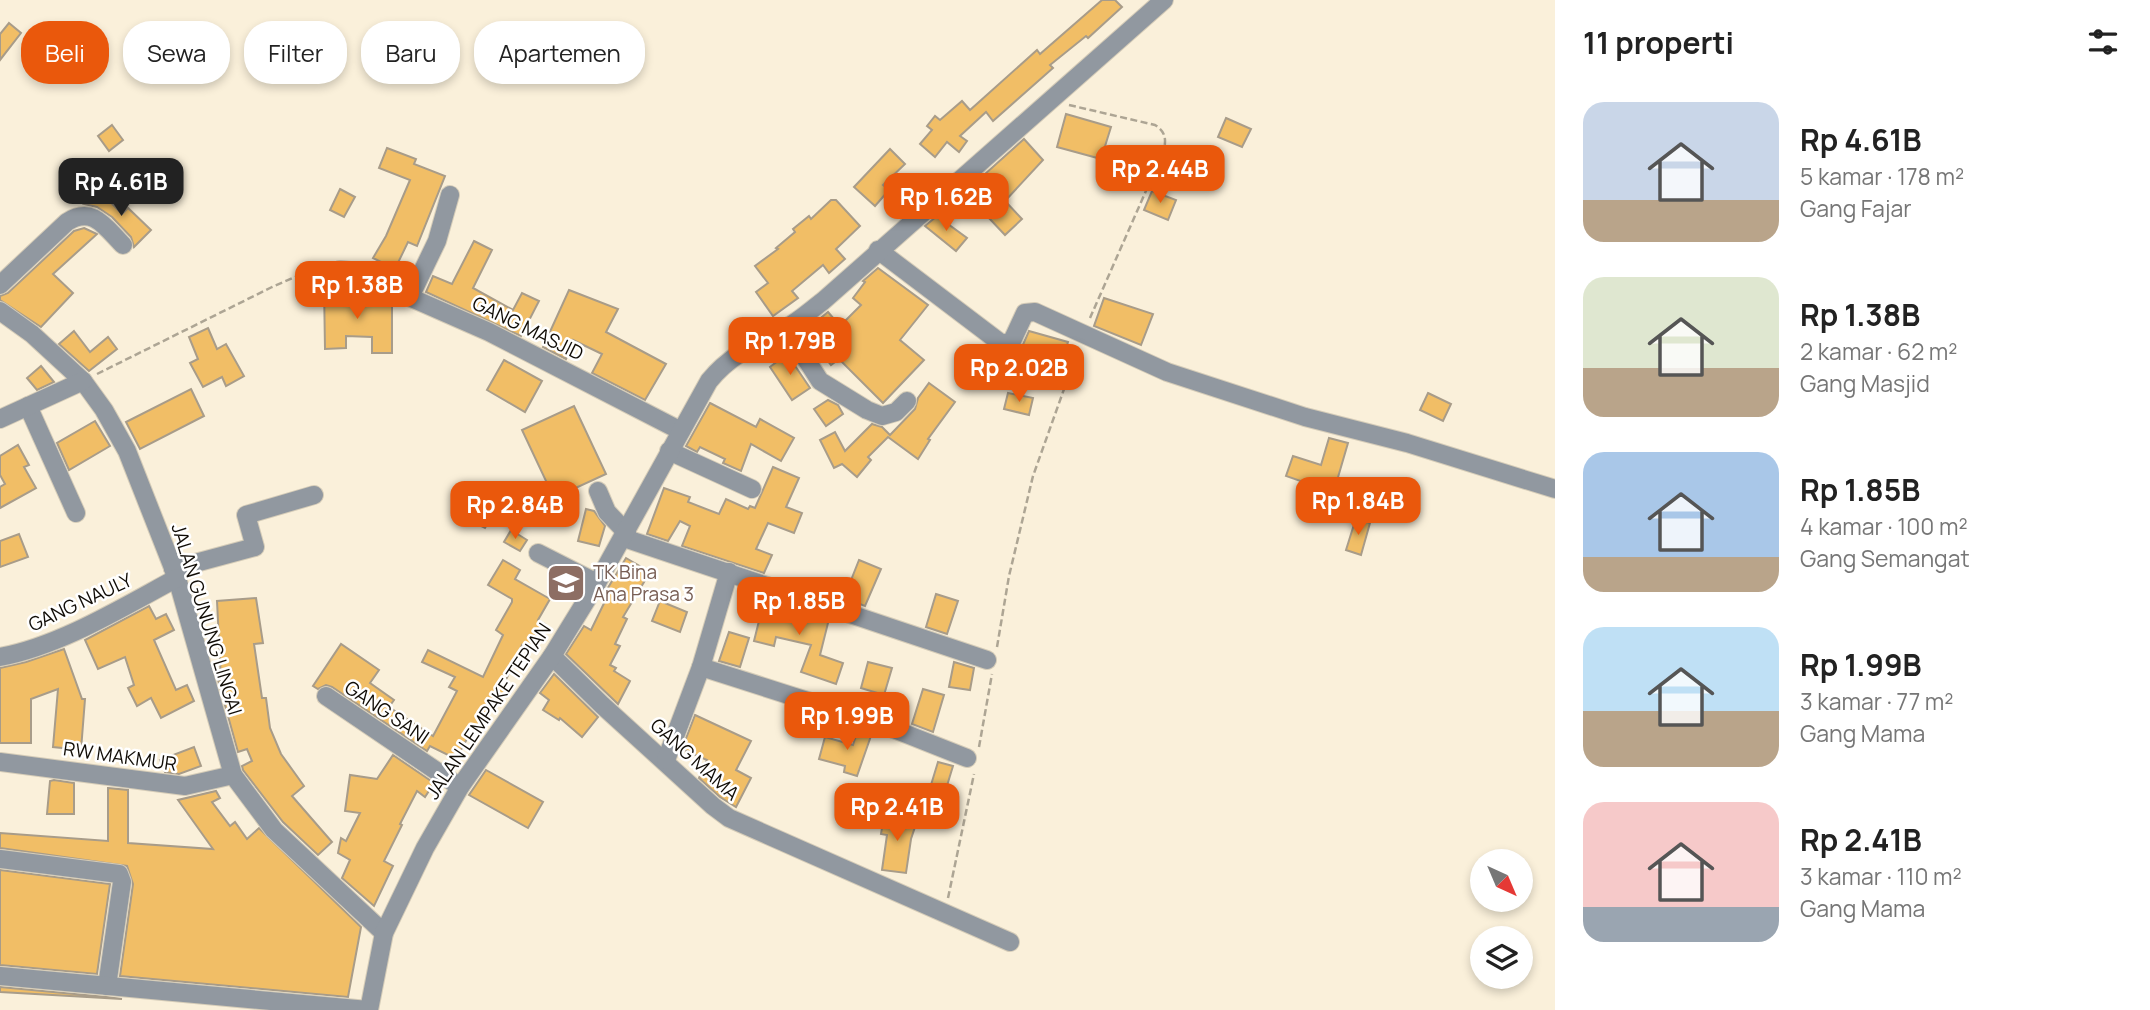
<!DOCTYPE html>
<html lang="id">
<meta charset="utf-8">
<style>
:root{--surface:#fff;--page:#f2f2f2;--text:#222;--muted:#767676;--accent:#ea580c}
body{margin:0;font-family:Manrope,sans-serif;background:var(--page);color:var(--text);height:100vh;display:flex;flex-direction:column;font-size:26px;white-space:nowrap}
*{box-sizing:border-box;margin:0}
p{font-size:23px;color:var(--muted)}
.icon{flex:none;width:38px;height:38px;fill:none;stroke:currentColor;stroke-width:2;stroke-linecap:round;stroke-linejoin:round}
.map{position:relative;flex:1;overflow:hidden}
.details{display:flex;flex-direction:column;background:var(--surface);width:595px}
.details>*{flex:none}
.banner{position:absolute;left:21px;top:21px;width:665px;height:63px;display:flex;gap:14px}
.needle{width:46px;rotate:136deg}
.fabs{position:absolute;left:1470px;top:849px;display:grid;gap:14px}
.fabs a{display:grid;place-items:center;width:63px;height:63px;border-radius:50%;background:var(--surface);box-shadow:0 4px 10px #0003;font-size:35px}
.price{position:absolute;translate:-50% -60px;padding:0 16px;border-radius:14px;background:var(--accent);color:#fff;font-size:23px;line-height:46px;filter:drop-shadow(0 2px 4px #0008)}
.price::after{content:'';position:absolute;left:50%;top:42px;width:21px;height:16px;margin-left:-10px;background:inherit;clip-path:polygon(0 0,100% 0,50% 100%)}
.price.on{background:#222;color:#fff}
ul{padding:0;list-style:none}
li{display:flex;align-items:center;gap:21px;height:175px;padding:0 28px}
li span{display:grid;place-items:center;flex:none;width:196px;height:140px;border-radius:21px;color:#555}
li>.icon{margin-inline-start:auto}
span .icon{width:84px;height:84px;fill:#fffc;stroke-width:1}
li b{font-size:30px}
h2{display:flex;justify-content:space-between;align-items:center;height:84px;padding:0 28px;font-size:30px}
.chip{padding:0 24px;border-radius:28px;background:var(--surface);box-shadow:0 4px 10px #0003;font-size:24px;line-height:63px}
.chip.on{background:var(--accent);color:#fff}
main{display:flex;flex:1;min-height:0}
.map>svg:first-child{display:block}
.building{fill:#f1be66;stroke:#a89c89;stroke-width:2}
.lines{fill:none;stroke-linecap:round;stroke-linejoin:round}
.minor-casing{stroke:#d5ccb8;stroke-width:20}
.path{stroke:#ada594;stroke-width:2.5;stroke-dasharray:7 3.5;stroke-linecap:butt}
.minor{stroke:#9198a0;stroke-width:18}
.labels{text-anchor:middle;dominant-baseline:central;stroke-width:5;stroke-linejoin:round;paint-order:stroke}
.street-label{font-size:19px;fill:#100c06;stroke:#fff}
.education-label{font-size:19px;fill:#785e54;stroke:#fff;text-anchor:start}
</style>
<main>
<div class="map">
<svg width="1555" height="1010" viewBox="0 0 1555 1010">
<rect width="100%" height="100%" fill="#faf0da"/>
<g class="building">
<path d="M1102 0H1115L1122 7 1088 38 1086 36 1050 65 1053 68 993 121 986 112 960 136 967 141 959 152 947 142 935 157 920 144 932 130 927 126 935 116 940 120 962 101 970 110 1037 50 1040 54Z"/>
<path d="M9 23 21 33 0 60V34Z"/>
<path d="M1066 114 1111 127 1101 159 1057 147Z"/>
<path d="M1226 118 1251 129 1242 147 1218 137Z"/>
<path d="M112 125 123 140 109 151 98 136Z"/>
<path d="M1024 139 1043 160 1005 201 1022 219 1005 235 970 198 990 179 985 174Z"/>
<path d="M387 148 416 159 414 164 445 176 417 246 408 242 395 269 373 258 386 236 410 180 379 168Z"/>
<path d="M890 149 905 164 883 185 889 190 875 206 854 187Z"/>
<path d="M340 189 355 197 344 217 330 210Z"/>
<path d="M99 190 122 214 128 208 151 230 134 247 131 237 112 217 97 207 84 204Z"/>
<path d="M1152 191 1176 200 1168 220 1144 210Z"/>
<path d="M831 200H836L860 226 836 249 845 259 829 273 823 265 792 291 798 298 773 316 756 292 768 283 755 266 778 249 776 248 795 232 793 229 809 216 811 219Z"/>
<path d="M937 216 967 238 956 251 925 226Z"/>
<path d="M84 228 97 234 53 274 73 293 41 327 0 300V296L8 293 74 231Z"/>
<path d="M474 241 492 250 473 288 513 310 522 293 539 301 521 336 426 292 433 276 452 284Z"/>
<path d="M878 268 928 305 900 340 924 360 883 403 839 359 831 365 805 331 828 312 840 326 861 305 853 298 865 282 863 281Z"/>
<path d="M324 286H345L346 299 392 302V353H372V337L346 336V348L325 349Z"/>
<path d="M569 290 618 309 606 332 666 364 645 400 592 373 602 354 573 340 566 359 543 347Z"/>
<path d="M1104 298 1153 314 1141 345 1094 326Z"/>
<path d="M208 328 217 349 226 344 244 376 226 386 222 377 203 387 190 363 198 359 189 337Z"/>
<path d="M74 331 90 352 108 337 117 349 89 371 59 344Z"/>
<path d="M1029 331 1068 342 1062 362 1021 349Z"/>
<path d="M787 354 810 388 792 400 770 367Z"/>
<path d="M504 360 542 381 525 412 487 390Z"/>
<path d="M41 366 54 382 37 390 27 378Z"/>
<path d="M929 383 955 402 928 439 930 440 918 459 888 437 868 457 871 460 857 477 842 464 834 468 820 440 835 432 845 451 872 424 882 427 890 435 915 409 918 398Z"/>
<path d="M191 389 204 416 140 449 126 422Z"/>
<path d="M1008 393 1033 398 1029 415 1004 409Z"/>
<path d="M1428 393 1451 404 1443 421 1420 410Z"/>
<path d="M828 400 838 405 843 414 826 426 814 409Z"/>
<path d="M710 403 756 427 760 419 794 438 781 461 751 444 741 471 723 463 725 459 700 447 697 452 686 446Z"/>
<path d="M574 406 606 474 554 498 522 430Z"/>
<path d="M95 421 110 446 69 470 57 443Z"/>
<path d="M1329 438 1348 443 1336 484 1311 479 1309 484 1286 476 1293 456 1321 465Z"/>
<path d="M18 445 29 465 24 467 36 488 0 508V487L5 484 0 475V456Z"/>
<path d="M773 467 799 478 786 507 802 513 794 533 768 523 756 549 772 555 764 573 682 546 690 526 680 521 668 541 647 534 664 488 690 497 688 502 719 514 726 499 748 509 750 506 755 508Z"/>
<path d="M464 499 493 514 485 528 456 513Z"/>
<path d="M586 509 594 511 605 526 599 546 578 541Z"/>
<path d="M1356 518 1370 523 1361 555 1346 550Z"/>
<path d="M511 530 527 540 520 551 504 542Z"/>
<path d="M19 534 28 557 0 567V541Z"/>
<path d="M626 558 650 572 623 617 627 619 615 644 620 646 610 665 616 668 614 671 630 681 618 704 566 654 584 626 591 630 609 593 606 591Z"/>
<path d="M503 560 520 570 515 579 550 599 538 620 545 624 530 650 522 645 504 684 508 685 502 699 497 696 477 730 473 728 456 759 430 746 427 751 332 687 326 685 318 689 313 686 341 644 379 670 370 683 394 700 389 707 433 736 457 691 449 687 455 677 422 662 428 650 483 677 503 635 496 630 512 602V599L488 585Z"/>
<path d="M859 560 881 569 865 606 844 598Z"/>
<path d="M936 594 958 601 947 634 926 627Z"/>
<path d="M256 598 263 643 254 644 262 698H266L270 728 281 754 304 786 292 796 332 842 318 855 283 822 243 770 242 766 252 761 247 749 238 752 218 680H221L217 601Z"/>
<path d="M660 601 687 612 680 632 652 621Z"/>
<path d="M764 601 829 619 820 655 843 663 836 684 801 672 811 645 776 637 774 646 754 641Z"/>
<path d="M149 606 156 619 166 614 174 630 154 640 176 690 187 685 194 701 161 718 151 698 137 706 128 688 134 685 125 657 98 669 85 640Z"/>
<path d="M729 632 749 638 740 667 719 661Z"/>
<path d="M64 649 82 699H85L81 750 53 747 58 689 31 699V743H0V668L26 662Z"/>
<path d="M868 662 892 668 884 695 861 688Z"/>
<path d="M954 662 974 668 970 690 949 687Z"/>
<path d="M554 674 598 717 582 737 560 718 559 720 543 710 549 700 540 693Z"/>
<path d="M923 689 944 695 933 732 912 724Z"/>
<path d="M695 715 751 741 736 770 751 778 736 807 720 797 699 778 707 760 682 749Z"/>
<path d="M858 729 872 733 857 776 844 772 845 766 819 759 825 737 853 745Z"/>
<path d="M194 747 201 766 179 774 165 772 160 760Z"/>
<path d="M393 755 434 783 425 797 417 791 400 824 402 825 384 861 393 866 374 906 342 878 350 860 338 853 341 838 346 841 360 813 345 811 350 775 377 779Z"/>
<path d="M938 762 953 766 942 802 927 798Z"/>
<path d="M486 770 543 802 528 828 469 795Z"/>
<path d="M54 780 74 783V814H47L50 781Z"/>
<path d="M108 788 128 790V843L213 849 178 800 216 791 220 798 212 802 230 826 235 822 247 839 259 828 361 927 348 997 120 976 133 884 127 866 0 848V833L108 841Z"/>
<path d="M884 816 917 821 911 839 906 873 882 870 887 835 881 834Z"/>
<path d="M0 870 110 884 97 974 0 965Z"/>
<path d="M0 987 106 997 122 999 0 992Z"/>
</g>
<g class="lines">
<g class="minor-casing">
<g id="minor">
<path d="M878 250 1002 344 1012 341 1025 313 1035 312 1167 372 1305 417 1407 443 1555 489"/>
<path d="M340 270 350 271 489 332 681 431"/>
<path d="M0 285 67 222C93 205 106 228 123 245"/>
<path d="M410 297 437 241 450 195"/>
<path d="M0 311 32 334 83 381 104 410 127 451 177 578 233 775 274 830 384 933"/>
<path d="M786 328 820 381 867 410 882 416 896 412 907 401"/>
<path d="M28 406 76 513"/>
<path d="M0 419 83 381"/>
<path d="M669 451 752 489"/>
<path d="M598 491 607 512 627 533"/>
<path d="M624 538 987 660"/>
<path d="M538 553 597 583"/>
<path d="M173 569 255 547 246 515 314 495"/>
<path d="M552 656 602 705 713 806 729 818 1010 942"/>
<path d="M0 657C60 646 123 607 177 578"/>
<path d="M701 667 886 726 967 758"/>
<path d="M326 696 460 787"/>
<path d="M666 760 701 667 729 572"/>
<path d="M0 762 185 786 233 775"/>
<path d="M0 859 119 874 122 882 107 986"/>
<path d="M0 976 368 1010"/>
<path d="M369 1010 384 933 425 848 460 787 552 656 597 583 709 381C730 355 757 343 786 328 799 321 811 310 823 301L1164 0"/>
</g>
</g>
<g class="path">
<path d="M1069 105 1155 125C1166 132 1166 139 1164 150L1090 318"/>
<path d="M97 374 272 287 302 274 323 271"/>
<path d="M997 647 1009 576 1033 476 1078 350"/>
<path d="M979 747 992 674"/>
<path d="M948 898 974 774"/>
</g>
<use href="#minor" class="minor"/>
</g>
<defs>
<g id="school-square" transform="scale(2.0125)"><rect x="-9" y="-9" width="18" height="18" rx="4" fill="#8d6e63" stroke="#fff"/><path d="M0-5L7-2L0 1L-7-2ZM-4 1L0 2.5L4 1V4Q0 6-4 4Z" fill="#fff"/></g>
</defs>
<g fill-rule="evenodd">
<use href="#school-square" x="566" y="583"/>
</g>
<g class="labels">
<g class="street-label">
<text transform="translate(528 328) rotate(26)">GANG MASJID</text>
<text transform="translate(80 602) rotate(-25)">GANG NAULY</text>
<text transform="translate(207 619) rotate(73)">JALAN GUNUNG LINGAI</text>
<text transform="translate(488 711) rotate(-56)">JALAN LEMPAKE TEPIAN</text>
<text transform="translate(387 712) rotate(34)">GANG SANI</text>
<text transform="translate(120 756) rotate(8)">RW MAKMUR</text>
<text transform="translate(695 759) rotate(42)">GANG MAMA</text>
</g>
<g class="education-label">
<text x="593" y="572">TK Bina<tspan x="593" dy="22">Ana Prasa 3</tspan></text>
</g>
</g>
</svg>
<div class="fabs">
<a><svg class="needle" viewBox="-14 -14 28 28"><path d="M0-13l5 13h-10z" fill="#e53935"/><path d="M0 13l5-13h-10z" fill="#767676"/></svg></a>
<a><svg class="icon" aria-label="layers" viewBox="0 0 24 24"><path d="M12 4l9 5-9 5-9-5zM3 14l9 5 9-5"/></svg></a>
</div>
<b class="price" style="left:1160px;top:205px">Rp 2.44B</b>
<b class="price on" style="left:121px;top:218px">Rp 4.61B</b>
<b class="price" style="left:946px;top:233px">Rp 1.62B</b>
<b class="price" style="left:357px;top:321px">Rp 1.38B</b>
<b class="price" style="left:790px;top:377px">Rp 1.79B</b>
<b class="price" style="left:1019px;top:404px">Rp 2.02B</b>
<b class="price" style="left:1358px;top:537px">Rp 1.84B</b>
<b class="price" style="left:515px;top:541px">Rp 2.84B</b>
<b class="price" style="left:799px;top:637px">Rp 1.85B</b>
<b class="price" style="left:847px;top:752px">Rp 1.99B</b>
<b class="price" style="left:897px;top:843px">Rp 2.41B</b>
<div class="banner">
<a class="chip on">Beli</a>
<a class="chip">Sewa</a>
<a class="chip">Filter</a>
<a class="chip">Baru</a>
<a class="chip">Apartemen</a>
</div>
</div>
<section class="details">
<h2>11 properti<svg class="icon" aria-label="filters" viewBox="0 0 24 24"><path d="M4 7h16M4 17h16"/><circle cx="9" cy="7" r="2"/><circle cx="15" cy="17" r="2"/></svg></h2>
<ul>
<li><span style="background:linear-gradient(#c9d6e8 70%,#b9a48a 0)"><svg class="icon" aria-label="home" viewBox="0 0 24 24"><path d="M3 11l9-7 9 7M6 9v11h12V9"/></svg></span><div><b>Rp 4.61B</b><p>5 kamar · 178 m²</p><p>Gang Fajar</p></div></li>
<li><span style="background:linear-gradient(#dfe7d0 65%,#b9a48a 0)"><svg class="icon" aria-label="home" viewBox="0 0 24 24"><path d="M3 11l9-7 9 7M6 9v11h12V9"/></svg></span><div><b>Rp 1.38B</b><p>2 kamar · 62 m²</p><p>Gang Masjid</p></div></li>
<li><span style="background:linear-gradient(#a9c7e8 75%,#b9a48a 0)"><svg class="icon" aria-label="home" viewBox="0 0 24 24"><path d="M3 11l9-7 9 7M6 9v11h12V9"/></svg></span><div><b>Rp 1.85B</b><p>4 kamar · 100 m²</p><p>Gang Semangat</p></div></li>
<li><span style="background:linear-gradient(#bfe0f5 60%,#b9a48a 0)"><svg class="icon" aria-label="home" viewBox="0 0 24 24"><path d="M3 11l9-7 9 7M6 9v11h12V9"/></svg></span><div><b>Rp 1.99B</b><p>3 kamar · 77 m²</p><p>Gang Mama</p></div></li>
<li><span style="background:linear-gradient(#f6c9c9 75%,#9aa5b1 0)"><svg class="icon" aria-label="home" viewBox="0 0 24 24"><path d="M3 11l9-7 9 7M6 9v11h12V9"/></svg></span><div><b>Rp 2.41B</b><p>3 kamar · 110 m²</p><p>Gang Mama</p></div></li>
</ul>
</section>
</main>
